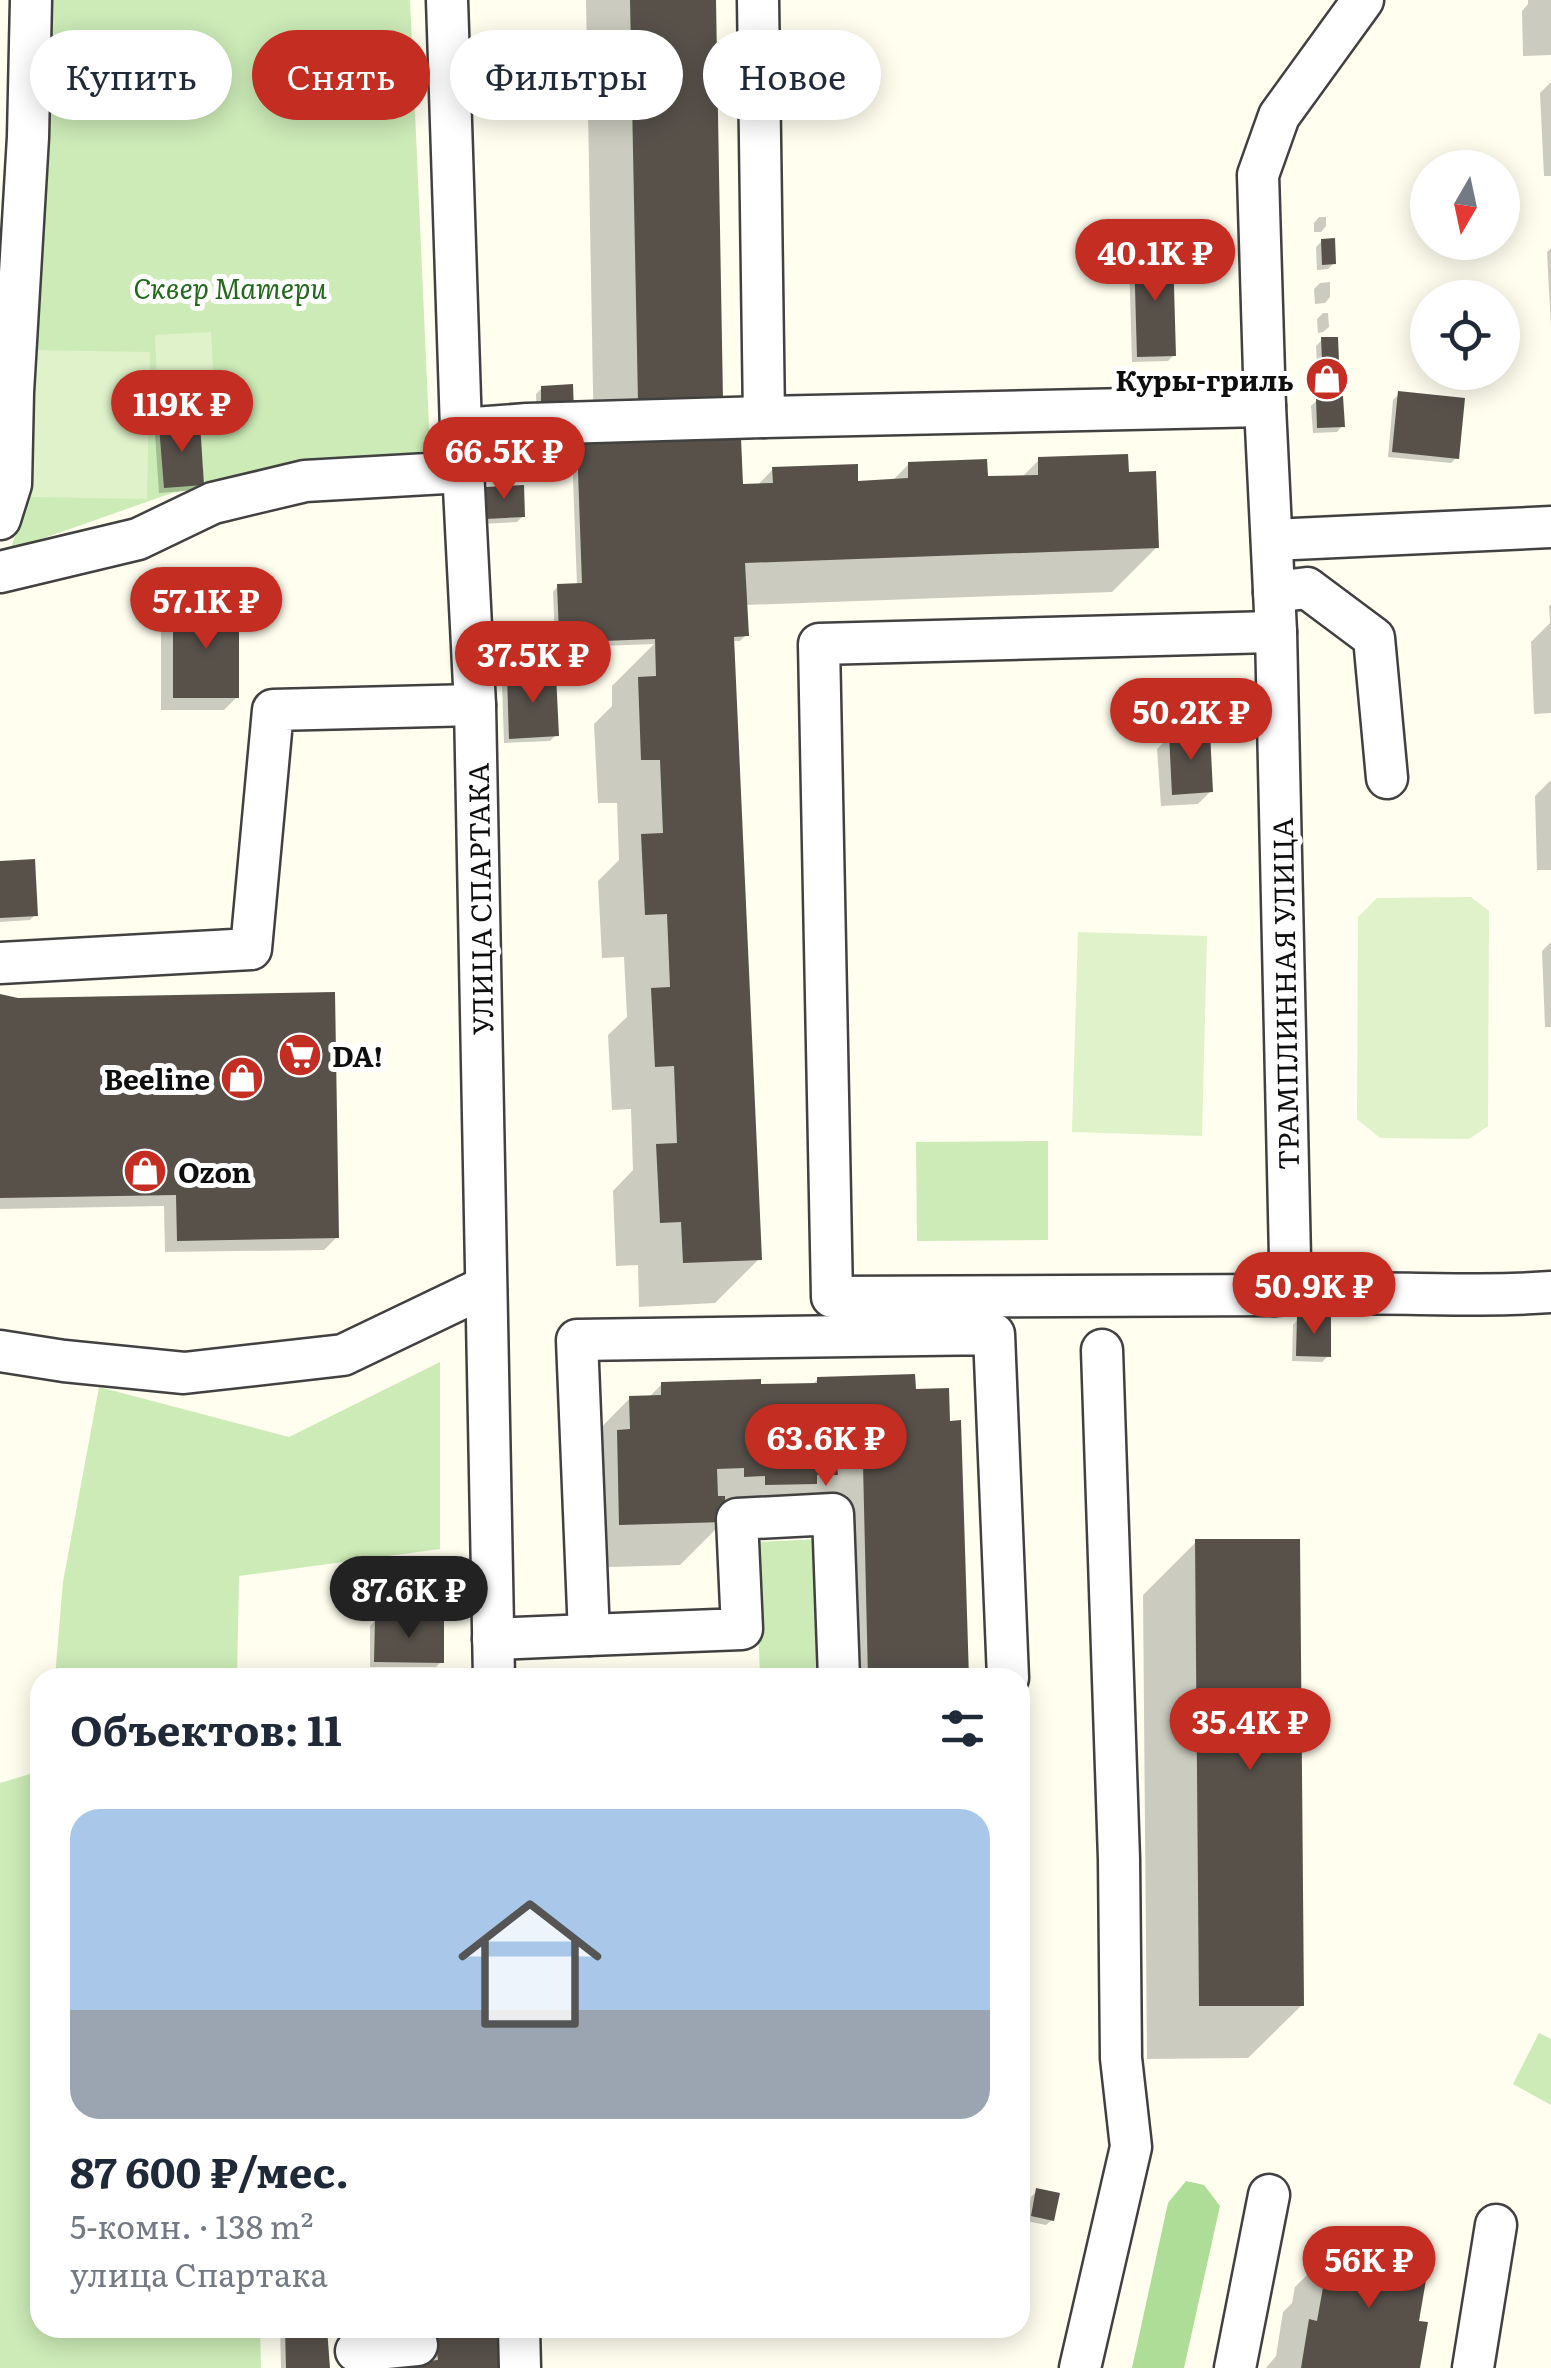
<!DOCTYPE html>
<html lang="ru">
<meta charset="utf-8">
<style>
:root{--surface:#fff;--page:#f2f2f3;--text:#1f2937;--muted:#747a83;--line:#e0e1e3;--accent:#c42d21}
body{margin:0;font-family:Literata,serif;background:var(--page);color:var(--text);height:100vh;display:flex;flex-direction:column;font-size:38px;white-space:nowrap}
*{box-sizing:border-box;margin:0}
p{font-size:32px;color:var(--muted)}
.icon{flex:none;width:55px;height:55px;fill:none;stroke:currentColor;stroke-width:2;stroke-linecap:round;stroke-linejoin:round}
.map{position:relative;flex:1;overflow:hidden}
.side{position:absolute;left:30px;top:1668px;width:1000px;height:670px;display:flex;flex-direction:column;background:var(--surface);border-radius:30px;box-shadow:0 5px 25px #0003}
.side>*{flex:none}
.guide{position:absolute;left:30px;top:30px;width:1000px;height:90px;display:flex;gap:20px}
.needle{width:65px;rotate:189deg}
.controls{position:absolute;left:1410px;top:150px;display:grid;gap:20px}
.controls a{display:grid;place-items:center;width:110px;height:110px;border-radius:50%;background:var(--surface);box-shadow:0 5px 25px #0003;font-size:50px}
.price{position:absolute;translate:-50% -85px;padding:0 22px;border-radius:35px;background:var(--accent);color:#fff;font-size:32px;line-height:65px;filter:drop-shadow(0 2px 5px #0008)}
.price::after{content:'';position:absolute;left:50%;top:60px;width:30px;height:22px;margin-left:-15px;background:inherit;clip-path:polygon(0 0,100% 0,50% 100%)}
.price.on{background:#222;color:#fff}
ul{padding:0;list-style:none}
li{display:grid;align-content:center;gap:20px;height:530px;padding:0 40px}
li+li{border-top:2px solid var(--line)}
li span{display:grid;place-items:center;height:310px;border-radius:30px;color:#555}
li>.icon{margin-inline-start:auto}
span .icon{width:180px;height:180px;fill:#fffc;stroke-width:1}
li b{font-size:42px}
h2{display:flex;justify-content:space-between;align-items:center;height:120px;padding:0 40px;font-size:42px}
.tag{padding:0 35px;border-radius:45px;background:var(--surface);box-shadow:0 5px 25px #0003;font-size:35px;line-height:90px}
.tag.on{background:var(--accent);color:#fff}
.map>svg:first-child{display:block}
.green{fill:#ccebb7}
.forest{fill:#addd96}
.pitch{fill:#dff2ca}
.shadow{fill:#0003}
.building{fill:#57514a}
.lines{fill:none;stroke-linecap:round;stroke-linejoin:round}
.minor-casing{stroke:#414141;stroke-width:45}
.minor{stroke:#fff;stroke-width:40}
.labels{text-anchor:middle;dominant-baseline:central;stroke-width:10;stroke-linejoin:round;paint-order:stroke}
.park-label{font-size:28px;font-style:italic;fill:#22691c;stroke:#fff}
.poi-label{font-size:28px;font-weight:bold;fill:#0e0e0e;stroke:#fff;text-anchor:end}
.street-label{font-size:28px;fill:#0e0e0e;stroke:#fff}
</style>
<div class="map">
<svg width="1551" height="2368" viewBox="0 0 1551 2368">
<rect width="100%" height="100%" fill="#fffeef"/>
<g class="green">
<path d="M50 0H410L430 450 172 493 10 550 30 497 32 350Z"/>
<path d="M1048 1141V1240L917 1241 916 1142Z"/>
<path d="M440 1362V1549L239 1576 237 1677H55L63 1582 99 1387 289 1437Z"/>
<path d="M822 1539 827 1677H760L755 1542Z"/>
<path d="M40 1771V2328H260L261 2368H0V1783Z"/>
<path d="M1539 2033 1551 2039V2105L1513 2084Z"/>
</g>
<path class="forest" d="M1186 2181 1204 2185 1220 2206 1184 2368H1132L1168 2203Z"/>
<g class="pitch">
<path d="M211 332 215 402 158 406 155 335Z"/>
<path d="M32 350 150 352 147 499 30 497Z"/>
<path d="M1471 897 1489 911 1488 1126 1469 1139 1380 1138 1357 1119 1358 917 1377 898Z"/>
<path d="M1078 932 1207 936 1202 1136 1072 1132Z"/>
</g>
<g class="shadow">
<path d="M586 0H713L721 398 677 443 740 486H757L773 469 856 483 891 482 909 464 986 479 1021 478 1039 460 1126 474 1157 547 1112 592 745 605 746 635 740 641H732L759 1259 715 1303 639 1307 638 1265 616 1266 613 1191 633 1170 631 1109 612 1110 608 1035 627 1017 624 957 602 958 598 881 619 860 617 803H598L594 724 612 706V686L654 644 600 646 601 656 595 662 556 664 553 592 558 586 577 585 572 452 578 446H594Z"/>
<path d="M1528 0H1551V55L1523 56 1522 11 1528 4Z"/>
<path d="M1551 82V176H1544L1540 93Z"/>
<path d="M1319 217H1326V226L1321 232H1314V223Z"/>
<path d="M1322 241 1334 263 1328 269 1317 270 1316 247Z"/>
<path d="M1551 248V328L1547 252Z"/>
<path d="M1135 255 1174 355 1168 361 1132 362 1129 261Z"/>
<path d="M1330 282V297L1325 303 1315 304 1314 289 1320 283Z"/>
<path d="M1323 313H1328L1329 327 1323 332 1318 333 1317 319Z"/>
<path d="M1322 340 1336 360 1331 366H1317L1316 346Z"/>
<path d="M1322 373H1331V387L1325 393 1317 394 1316 379Z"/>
<path d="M570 387 537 419 536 394 542 388Z"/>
<path d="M1399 394 1457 457 1451 463 1388 457 1393 400Z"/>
<path d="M1317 400 1342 426 1337 432 1313 433 1311 406Z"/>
<path d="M160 428 201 484 196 490 159 493 155 434Z"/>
<path d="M479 496 523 516 517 522 480 524Z"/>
<path d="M1551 604V713L1534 714 1531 642 1550 623 1549 606Z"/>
<path d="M174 608 237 697 224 710H161V621Z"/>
<path d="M508 678 556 735 550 741 504 743 502 684Z"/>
<path d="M1170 736 1211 791 1198 804 1161 806 1157 749Z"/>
<path d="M1551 780V870H1537L1535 796Z"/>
<path d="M0 863 35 915 30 920 0 922Z"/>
<path d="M1551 942V1027H1545L1542 951Z"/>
<path d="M0 997 337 1237 324 1250 165 1252 164 1206 0 1209Z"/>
<path d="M1298 1319 1328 1356 1322 1362 1292 1361 1293 1325Z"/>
<path d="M913 1377 966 1678H824L819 1508 722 1523 680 1565 576 1568 586 1443 630 1398H648L662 1384 759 1387 811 1386 818 1379Z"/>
<path d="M1196 1542 1302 2005 1248 2058 1147 2059 1143 1595Z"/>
<path d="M376 1620 441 1662 436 1667H370V1626Z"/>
<path d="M1037 2191 1052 2220 1046 2225 1026 2221 1031 2197Z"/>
<path d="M1339 2243 1416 2323 1418 2368H1266L1276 2356 1283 2312 1292 2303 1295 2287Z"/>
<path d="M280 2328H325L327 2368H281Z"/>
<path d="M372 2328H497L498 2368 433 2363 428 2330 371 2335Z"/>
</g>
<g class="building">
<path d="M630 0H716L723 400 638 401Z"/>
<path d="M1335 238 1336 264 1322 265 1321 239Z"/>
<path d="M1173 251 1176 356 1137 357 1134 253Z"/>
<path d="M1321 337H1338L1339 361H1322Z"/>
<path d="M573 384 574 414 541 415V386Z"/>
<path d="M1398 391 1465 398 1459 459 1392 452Z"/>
<path d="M1343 396 1345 427 1317 428 1316 398Z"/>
<path d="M200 423 204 485 164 488 159 426Z"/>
<path d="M741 438 743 484 773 483 772 467 858 464V481L908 478V462L987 459 988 476 1038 475V457L1128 454 1129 472 1156 471 1159 548 745 563 749 636 734 637 762 1260 683 1263 681 1222 660 1223 656 1144 677 1143 674 1066 655 1067 651 988 670 987 667 914 645 915 641 834 663 833 660 760H641L638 677 656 676 655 639 603 641V657L560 659 557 584 582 583 577 444Z"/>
<path d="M524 485 525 517 485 519 484 487Z"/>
<path d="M239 605V698H173V606Z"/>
<path d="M556 674 559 736 509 739 507 676Z"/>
<path d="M1210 732 1213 792 1172 795 1169 734Z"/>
<path d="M35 859 38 916 0 918V861Z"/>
<path d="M335 992 339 1238 177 1241 176 1195 0 1198V994L18 998Z"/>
<path d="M1297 1316 1331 1317V1357L1296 1356Z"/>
<path d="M915 1374 916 1389 949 1388 950 1421 961 1420 969 1678H868L863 1464 837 1466 838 1475H817V1484L765 1485V1476L744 1477V1468L717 1469 718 1496H725L726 1522 619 1525 617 1430 630 1429 629 1396 661 1395V1382L761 1379V1384L817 1383V1377Z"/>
<path d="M1195 1539H1300L1304 2006H1199Z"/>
<path d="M375 1618 444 1619V1663L374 1662Z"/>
<path d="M1036 2188 1060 2193 1054 2221 1031 2216Z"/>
<path d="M1338 2240 1427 2255 1423 2280H1426L1419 2321 1428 2322 1420 2368H1301L1309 2319 1317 2321 1327 2265 1334 2266Z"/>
<path d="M285 2328H327L330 2368H286Z"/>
<path d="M434 2328H499L500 2368H386L385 2365 438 2360Z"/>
</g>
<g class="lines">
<g class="minor-casing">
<g id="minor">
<path d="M447 0 461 429 475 705 494 1678"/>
<path d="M758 0 764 417"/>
<path d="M461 429 527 424 764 417 1265 406"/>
<path d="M0 519 11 484 13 392 28 137 31 0"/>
<path d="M1272 540 1551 527"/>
<path d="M0 572 138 539 213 503 305 481 463 472"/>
<path d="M1274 592 1307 588 1374 638 1387 778"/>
<path d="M1276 632 819 644 832 1297 1275 1295C1367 1289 1459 1299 1551 1292"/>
<path d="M0 963 251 949 273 710 475 705"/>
<path d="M1275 1295 1290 1258 1276 632 1265 406 1258 175 1279 116 1363 0"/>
<path d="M0 1351 64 1361 184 1373 343 1355 485 1287"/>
<path d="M493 1639 589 1635"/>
<path d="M839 1678 833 1514 737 1519 742 1629 589 1635 577 1340 994 1334 1008 1678"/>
<path d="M519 2328 520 2368"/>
<path d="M356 2351 417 2345"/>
<path d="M1080 2368 1131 2147 1121 2058 1119 1859 1102 1350"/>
<path d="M1235 2368 1269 2195"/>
<path d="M1473 2368 1496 2225"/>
</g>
</g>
<use href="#minor" class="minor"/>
</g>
<defs>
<g id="shop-disc" transform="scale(2.25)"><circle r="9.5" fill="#c42d21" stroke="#fff"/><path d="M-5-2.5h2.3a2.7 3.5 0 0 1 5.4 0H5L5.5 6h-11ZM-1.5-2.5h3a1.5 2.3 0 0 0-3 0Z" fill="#fff"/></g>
<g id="supermarket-disc" transform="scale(2.25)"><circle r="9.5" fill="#c42d21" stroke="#fff"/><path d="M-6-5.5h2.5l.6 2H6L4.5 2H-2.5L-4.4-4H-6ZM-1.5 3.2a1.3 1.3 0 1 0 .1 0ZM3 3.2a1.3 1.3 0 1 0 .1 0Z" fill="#fff"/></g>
</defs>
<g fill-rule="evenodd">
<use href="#shop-disc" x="1327" y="379"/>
<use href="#supermarket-disc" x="300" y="1055"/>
<use href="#shop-disc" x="242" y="1078"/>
<use href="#shop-disc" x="145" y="1171"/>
</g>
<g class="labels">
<g class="park-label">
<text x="230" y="287">Сквер Матери</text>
</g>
<g class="poi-label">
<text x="1294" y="379">Куры-гриль</text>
<text x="332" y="1055" text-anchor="start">DA!</text>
<text x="210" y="1078">Beeline</text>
<text x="178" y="1171" text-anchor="start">Ozon</text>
</g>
<g class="street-label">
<text transform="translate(479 899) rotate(-91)">УЛИЦА СПАРТАКА</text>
<text transform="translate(1284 994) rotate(-91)">ТРАМПЛИННАЯ УЛИЦА</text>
</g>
</g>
</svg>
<div class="controls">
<a><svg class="needle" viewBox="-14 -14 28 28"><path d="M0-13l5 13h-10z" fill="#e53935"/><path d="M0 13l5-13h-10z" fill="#747a83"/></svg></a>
<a><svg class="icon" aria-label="locate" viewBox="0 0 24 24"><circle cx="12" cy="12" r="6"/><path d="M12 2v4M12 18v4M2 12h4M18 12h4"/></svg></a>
</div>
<b class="price" style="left:1155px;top:304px">40.1K ₽</b>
<b class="price" style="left:182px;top:455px">119K ₽</b>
<b class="price" style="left:504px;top:502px">66.5K ₽</b>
<b class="price" style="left:206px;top:652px">57.1K ₽</b>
<b class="price" style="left:533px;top:706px">37.5K ₽</b>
<b class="price" style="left:1191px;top:763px">50.2K ₽</b>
<b class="price" style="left:1314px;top:1337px">50.9K ₽</b>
<b class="price" style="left:826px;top:1489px">63.6K ₽</b>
<b class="price on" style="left:409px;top:1641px">87.6K ₽</b>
<b class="price" style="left:1250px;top:1773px">35.4K ₽</b>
<b class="price" style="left:1369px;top:2311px">56K ₽</b>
<div class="guide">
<a class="tag">Купить</a>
<a class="tag on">Снять</a>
<a class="tag">Фильтры</a>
<a class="tag">Новое</a>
</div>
<section class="side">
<h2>Объектов: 11<svg class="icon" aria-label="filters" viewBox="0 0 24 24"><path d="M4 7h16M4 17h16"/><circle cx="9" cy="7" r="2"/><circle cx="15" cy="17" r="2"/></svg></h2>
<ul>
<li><span style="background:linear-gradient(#a9c7e8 65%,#9aa5b1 0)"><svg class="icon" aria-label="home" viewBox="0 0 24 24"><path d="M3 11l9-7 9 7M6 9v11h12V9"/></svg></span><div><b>87 600 ₽/мес.</b><p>5-комн. · 138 m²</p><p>улица Спартака</p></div></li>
</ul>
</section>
</div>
